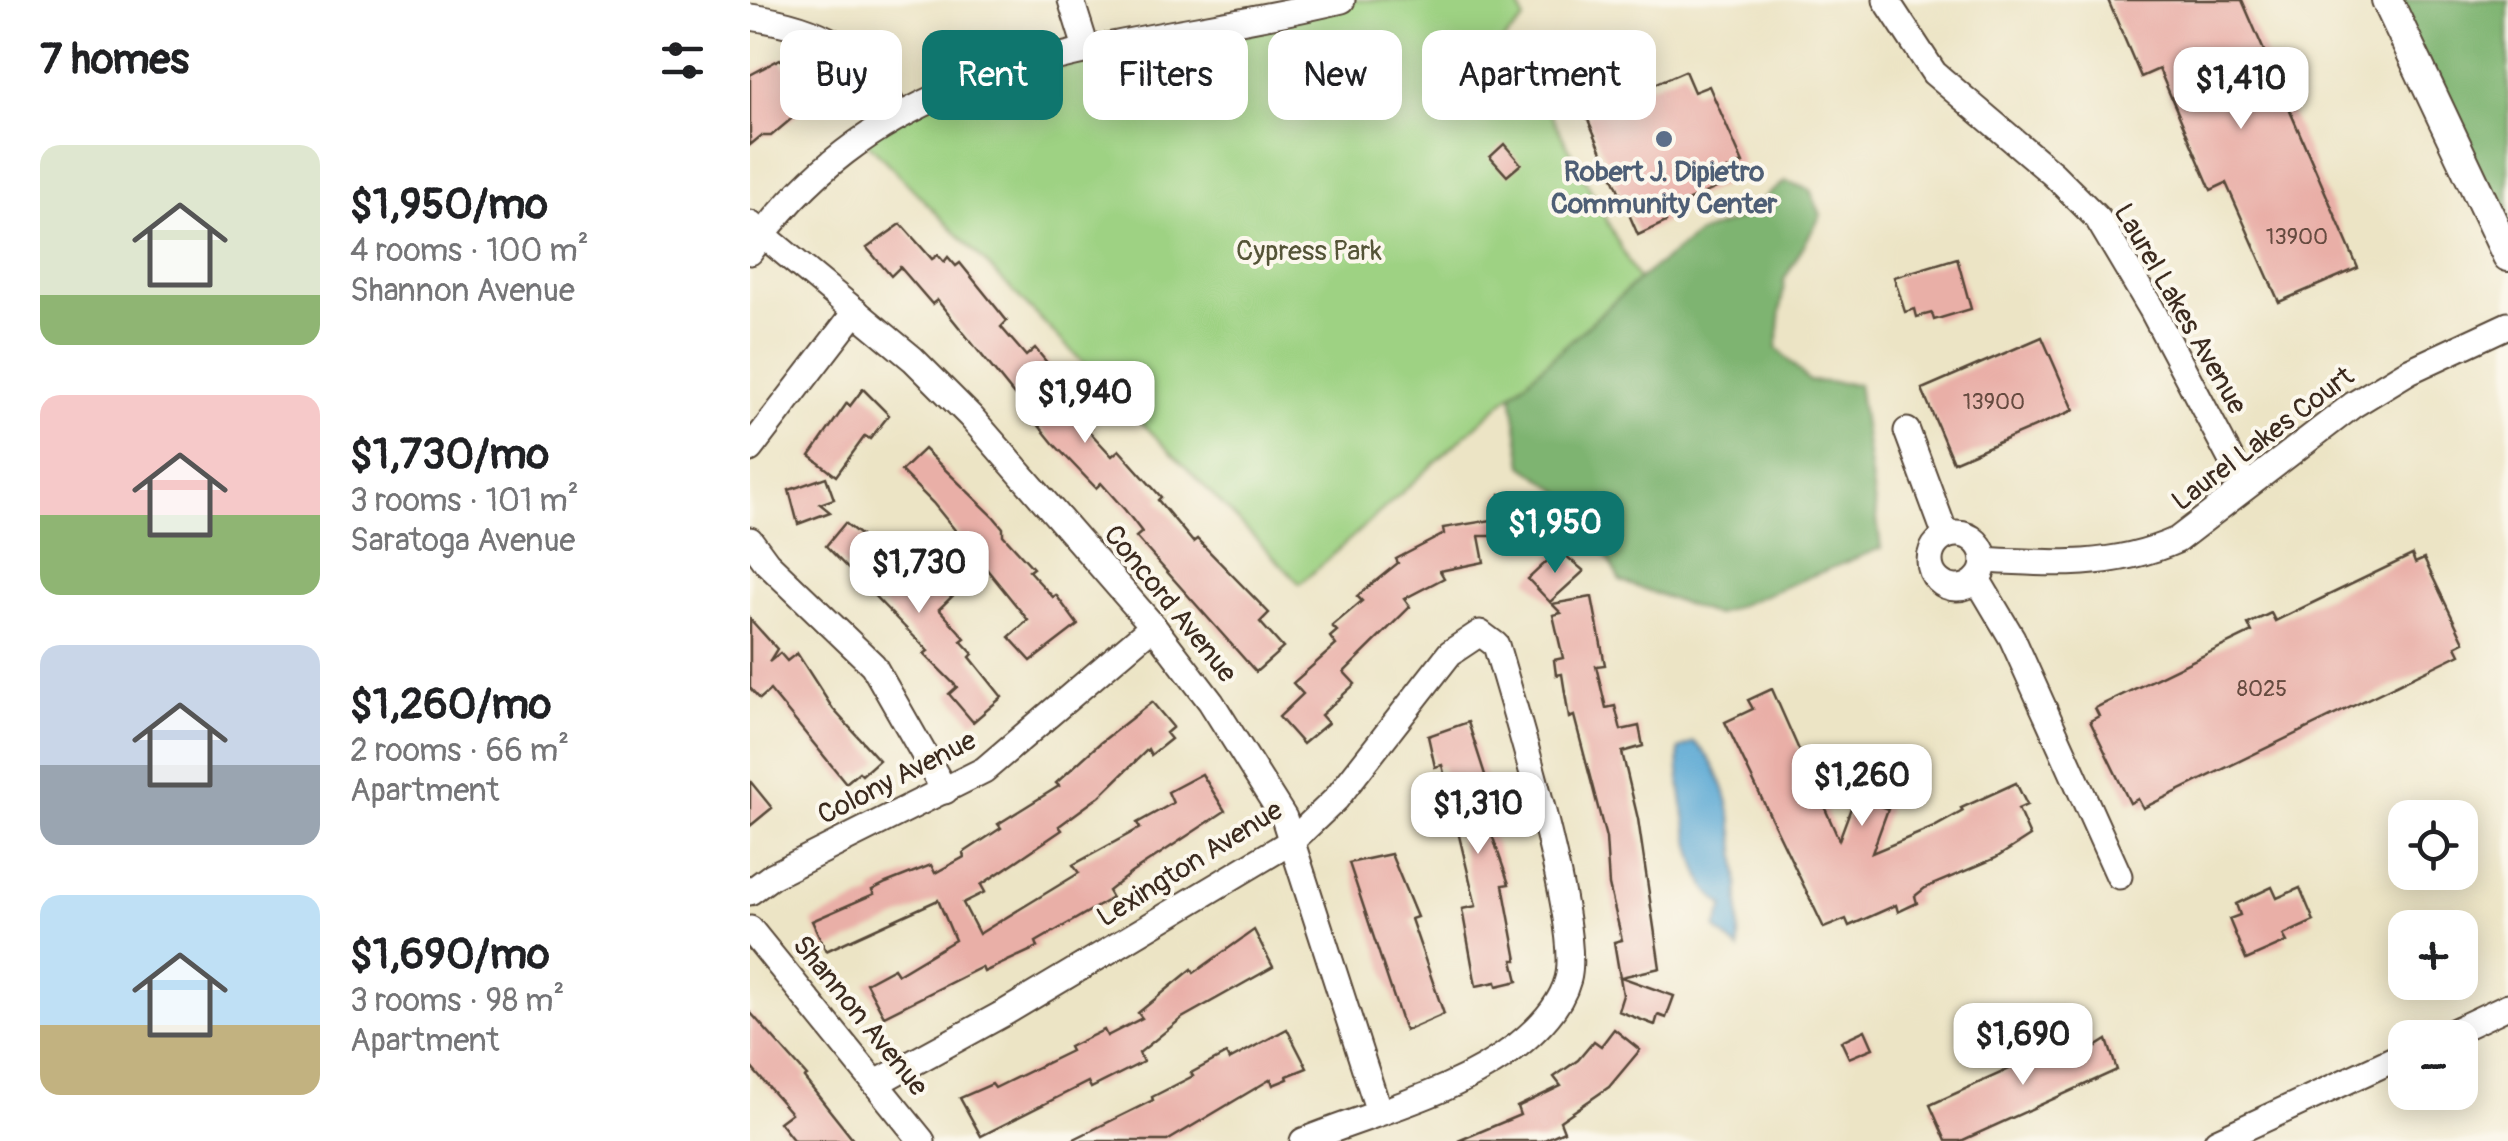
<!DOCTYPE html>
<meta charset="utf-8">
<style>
:root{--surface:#fff;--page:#f6f6f6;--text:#202124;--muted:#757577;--accent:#0f766e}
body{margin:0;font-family:Pangolin,sans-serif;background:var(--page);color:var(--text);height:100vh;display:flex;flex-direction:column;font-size:38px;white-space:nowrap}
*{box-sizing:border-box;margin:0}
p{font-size:32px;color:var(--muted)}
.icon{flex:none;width:55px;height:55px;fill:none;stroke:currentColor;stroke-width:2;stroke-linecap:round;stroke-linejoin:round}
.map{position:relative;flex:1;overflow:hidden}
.sheet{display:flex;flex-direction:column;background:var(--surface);width:750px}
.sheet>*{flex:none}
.guide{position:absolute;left:30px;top:30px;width:950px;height:90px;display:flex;gap:20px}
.tools{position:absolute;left:1638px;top:800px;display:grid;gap:20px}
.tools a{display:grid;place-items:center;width:90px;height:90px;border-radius:20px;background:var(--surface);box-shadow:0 5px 25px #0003;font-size:50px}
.price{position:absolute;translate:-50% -85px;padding:0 22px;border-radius:20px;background:#fff;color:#222;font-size:32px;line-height:65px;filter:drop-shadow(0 2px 5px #0008)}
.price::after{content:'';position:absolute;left:50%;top:60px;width:30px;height:22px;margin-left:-15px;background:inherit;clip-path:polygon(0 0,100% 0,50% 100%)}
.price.current{background:var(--accent);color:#fff}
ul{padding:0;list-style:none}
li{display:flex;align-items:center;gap:30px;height:250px;padding:0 40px}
li span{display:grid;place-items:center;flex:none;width:280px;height:200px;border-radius:20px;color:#555}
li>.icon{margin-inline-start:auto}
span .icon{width:120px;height:120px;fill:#fffc;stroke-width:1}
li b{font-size:42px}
h2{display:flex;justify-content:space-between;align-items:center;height:120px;padding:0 40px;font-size:42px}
.chip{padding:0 35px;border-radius:20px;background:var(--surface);box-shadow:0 5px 25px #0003;font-size:35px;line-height:90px}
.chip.current{background:var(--accent);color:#fff}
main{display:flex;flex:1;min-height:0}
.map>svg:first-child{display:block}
.green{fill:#9ed283;stroke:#6c7e50;stroke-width:2.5}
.forest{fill:#7eb471;stroke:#5c6f48;stroke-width:2.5}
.water{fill:#5ba9d4;stroke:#4b6a79;stroke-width:2.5}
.building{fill:#e9afa7}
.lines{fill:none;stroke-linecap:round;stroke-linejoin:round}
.minor-casing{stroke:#564637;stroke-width:29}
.major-casing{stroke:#564637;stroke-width:34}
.minor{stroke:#fff;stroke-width:25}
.major{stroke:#fff;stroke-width:30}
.service-dot{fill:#5c6f8a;stroke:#fbf7ec;stroke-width:4}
.labels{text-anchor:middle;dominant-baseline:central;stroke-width:8;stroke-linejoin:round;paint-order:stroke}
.number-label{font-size:22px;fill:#664b40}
.service-label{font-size:28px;font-weight:bold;fill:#4e5e75;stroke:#fbf7ec}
.park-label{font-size:28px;fill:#545437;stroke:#fbf7ec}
.street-label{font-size:28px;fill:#3b2a1e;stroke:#fbf7ec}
</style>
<main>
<section class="sheet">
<h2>7 homes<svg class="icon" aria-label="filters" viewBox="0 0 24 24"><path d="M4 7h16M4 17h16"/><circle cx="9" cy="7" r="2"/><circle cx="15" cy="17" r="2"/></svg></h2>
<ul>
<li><span style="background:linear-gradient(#dfe7d0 75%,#8fb573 0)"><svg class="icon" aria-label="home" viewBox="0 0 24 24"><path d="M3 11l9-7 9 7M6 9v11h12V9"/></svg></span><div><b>$1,950/mo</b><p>4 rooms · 100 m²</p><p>Shannon Avenue</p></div></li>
<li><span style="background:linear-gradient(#f6c9c9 60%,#8fb573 0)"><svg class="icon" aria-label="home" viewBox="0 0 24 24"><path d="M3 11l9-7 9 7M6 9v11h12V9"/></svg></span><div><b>$1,730/mo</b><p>3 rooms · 101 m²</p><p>Saratoga Avenue</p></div></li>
<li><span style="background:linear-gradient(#c9d6e8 60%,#9aa5b1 0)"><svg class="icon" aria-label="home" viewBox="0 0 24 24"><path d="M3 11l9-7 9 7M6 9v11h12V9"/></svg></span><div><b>$1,260/mo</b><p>2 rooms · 66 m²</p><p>Apartment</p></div></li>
<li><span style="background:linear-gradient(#bfe0f5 65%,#c2b280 0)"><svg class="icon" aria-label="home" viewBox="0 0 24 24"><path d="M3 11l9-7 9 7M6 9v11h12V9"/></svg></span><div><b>$1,690/mo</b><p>3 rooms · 98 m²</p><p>Apartment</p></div></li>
</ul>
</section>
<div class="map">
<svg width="1758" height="1141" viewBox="0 0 1758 1141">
<rect width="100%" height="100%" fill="#fbf7ec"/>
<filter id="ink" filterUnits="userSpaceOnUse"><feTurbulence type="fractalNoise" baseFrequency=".01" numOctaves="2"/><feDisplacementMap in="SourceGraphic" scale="20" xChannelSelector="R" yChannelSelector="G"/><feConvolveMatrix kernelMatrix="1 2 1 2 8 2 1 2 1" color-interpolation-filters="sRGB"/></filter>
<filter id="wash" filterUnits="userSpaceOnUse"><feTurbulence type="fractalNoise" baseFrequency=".0048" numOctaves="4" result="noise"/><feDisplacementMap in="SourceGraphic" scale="40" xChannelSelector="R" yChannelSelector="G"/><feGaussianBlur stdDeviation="2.25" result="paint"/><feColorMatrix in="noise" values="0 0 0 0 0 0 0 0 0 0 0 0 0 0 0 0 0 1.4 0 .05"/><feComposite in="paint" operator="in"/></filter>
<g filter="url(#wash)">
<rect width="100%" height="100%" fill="#ece4c5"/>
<path class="green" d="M576 0H767L774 20 746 48 766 102 791 96 888 280 550 584 112 137 171 102Z"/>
<g class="forest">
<path d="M1636 0H1758V261Z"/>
<path d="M1036 181 1060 190 1071 215 1034 280 1027 348 1059 381 1108 384 1131 548 965 615 870 581 830 506 773 465 762 394 888 280 948 234 1005 213 1017 195Z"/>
</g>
<path class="water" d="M944 742C993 782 989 892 989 950L966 929 974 906C969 901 961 896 957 889 941 865 926 777 929 749Z"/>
<g id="blocks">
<g class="building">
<path d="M1358 0H1492L1608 268 1529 302 1476 183 1461 190 1409 69 1391 77Z"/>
<path d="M30 59 59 94 49 107 52 110 21 136H11L0 145V75Z"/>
<path d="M935 71 944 92 959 86 993 163 977 170 982 181 912 212 916 222 888 235 836 115 865 102 857 83 874 75 882 94Z"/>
<path d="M754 144 771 164 757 176 740 157Z"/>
<path d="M151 224 182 259 188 255 194 262 198 257 206 266 210 263 257 321 251 327 276 356 285 348 308 376 301 381 342 427 338 430 362 456 369 450 411 497 408 500 443 542 447 539 519 613 510 622 533 648 506 672 386 537 392 532 375 510 351 483 346 488 303 443 187 300 182 304 150 267 141 276 117 248Z"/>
<path d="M1207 258 1221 309 1184 320 1182 313 1167 317 1165 309 1155 312 1144 277Z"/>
<path d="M1292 337 1324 410 1203 462 1172 389Z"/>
<path d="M113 389 139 415 120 439 115 436 86 476 60 456 97 403 100 406Z"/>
<path d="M174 449 243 516 253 528V535L283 568 279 571 303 597 306 595 328 625 281 661 259 637 278 620 183 503 151 471Z"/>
<path d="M76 477 84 499 70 504 80 512 48 524 39 490Z"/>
<path d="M750 494 782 501 783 536H729L734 562 690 571 694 578 654 599 660 607 594 672 605 684 571 715 578 723 553 744 529 717 553 694 543 683 586 645 580 637 587 631 582 626 612 601 607 596 648 563 646 559 694 534 693 528 748 519Z"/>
<path d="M95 523 138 557 141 554 174 590 197 570 212 587 189 609 215 638 211 641 223 654 220 657 252 697 223 722 199 694 207 687 174 654 178 651 76 546Z"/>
<path d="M809 550 834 571 800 602 778 579Z"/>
<path d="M1662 555 1665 563 1674 559 1714 642 1706 646 1710 654 1393 808 1388 799 1380 803 1340 721 1349 716 1345 708 1502 632 1498 624 1521 613 1525 621Z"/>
<path d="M842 597 855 665 846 666 856 708 865 706 871 730 889 726 893 746 872 752 888 819 910 968 871 977 924 996 916 1018 908 1015 905 1025 868 1011 873 995 864 942 872 940 859 885 856 838 824 716 819 718 812 674 806 675 804 660 813 658 803 615 811 613 802 604Z"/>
<path d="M0 619 27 649 19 662 30 653 37 661 47 653 83 709 129 760 112 775 109 772 96 783 20 690 10 699 0 688Z"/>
<path d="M1022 689 1089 840 1105 797 1138 809 1122 853 1184 827 1213 811 1211 808 1266 783 1277 805 1268 809 1280 836 1246 858 1175 888 1165 896 1167 903 1148 912 1146 905 1099 926 1096 919 1074 928 975 722 1003 709 998 700Z"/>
<path d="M402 702 423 727 416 733 421 739 401 755 398 749 350 796 309 826 312 830 231 885 235 892 213 903 229 934 329 873 323 865 390 828 387 823 423 803 418 792 452 774 475 811 381 873 358 891 362 898 286 942 288 947 234 972 232 967 134 1016 116 983 144 968 148 974 205 940 188 900 76 951 62 921 124 894 122 890 136 883 181 865 185 873 214 857 213 853 251 828 248 824 309 786 306 783 350 743Z"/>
<path d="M718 722 736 778H732L743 822 738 823 759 884 753 885 767 960H763L768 981 747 986 746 982 726 986 712 909 726 906 692 765 685 767 678 736Z"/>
<path d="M0 781 22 808 0 826Z"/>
<path d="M641 854 667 917 661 919 694 1014 655 1031 599 863Z"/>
<path d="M1522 887 1527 898 1550 888 1564 921 1533 935 1537 942 1496 960 1479 919 1490 915 1486 904Z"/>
<path d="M504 930 523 967 432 1018 389 1053 393 1062 341 1088 338 1082 231 1136 210 1098 242 1084 245 1088 321 1051 319 1047 354 1030 357 1036 392 1018 388 1013 442 969 444 973Z"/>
<path d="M0 1012 57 1076 54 1078 104 1141H44L29 1122 41 1113 0 1066Z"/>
<path d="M537 1029 557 1068 537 1076 538 1079 523 1085 521 1079 417 1141H320L403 1100 402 1097 443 1076 441 1073 476 1054 479 1060Z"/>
<path d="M864 1029 890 1050 859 1087 810 1121 814 1131 792 1141H708L770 1115 767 1107 811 1086 804 1077 828 1060 844 1041 851 1046Z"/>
<path d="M1115 1030 1123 1048 1099 1058 1091 1041Z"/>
<path d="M1337 1034 1344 1048 1357 1040 1367 1070 1211 1141H1196L1180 1105Z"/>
</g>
</g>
</g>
<g filter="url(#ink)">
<use href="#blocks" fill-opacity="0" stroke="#564637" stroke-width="2.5"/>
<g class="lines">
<g class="minor-casing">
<g id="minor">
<path d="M321 0 337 51"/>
<path d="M1136 0 1184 73 1303 174 1348 219 1401 308 1495 486"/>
<path d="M0 17C65 26 120 50 146 114"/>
<path d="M0 224 163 359 221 417 403 626 461 702 534 818 629 1112"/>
<path d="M0 252C147 43 369 54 592 0"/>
<path d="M1157 431 1196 536"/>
<path d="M0 449 106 311"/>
<circle cx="1207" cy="561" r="27"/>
<path d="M0 540 17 563 123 665 195 791"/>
<path d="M1234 560C1302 564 1364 568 1427 540L1603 405 1659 371 1758 325"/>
<path d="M1227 579 1262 638 1369 876"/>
<path d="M0 892 22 876 234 770 403 626"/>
<path d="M0 929 172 1141"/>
<path d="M1690 1038 1758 1006"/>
<path d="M128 1082 256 1012 542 841 586 799 700 653 730 633 746 645C764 707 832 927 818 979 811 1006 789 1028 768 1045 706 1094 624 1112 553 1141"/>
<path d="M1467 1141 1655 1054"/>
</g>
</g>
<g class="major-casing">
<path id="major" d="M1637 0 1758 256"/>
</g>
<use href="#minor" class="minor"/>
<use href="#major" class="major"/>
</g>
</g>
<circle class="service-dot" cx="914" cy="139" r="10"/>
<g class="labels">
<g class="number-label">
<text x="1547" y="237">13900</text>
<text x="1244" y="402">13900</text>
<text x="1512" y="689">8025</text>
</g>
<g class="service-label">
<text x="914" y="172">Robert J. Dipietro<tspan x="914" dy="32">Community Center</tspan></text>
</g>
<g class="park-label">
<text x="559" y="251">Cypress Park</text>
</g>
<g class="street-label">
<text transform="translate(1430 309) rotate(60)">Laurel Lakes Avenue</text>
<text transform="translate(1513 439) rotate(-37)">Laurel Lakes Court</text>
<text transform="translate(420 604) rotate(51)">Concord Avenue</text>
<text transform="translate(147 778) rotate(-27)">Colony Avenue</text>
<text transform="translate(440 864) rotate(-32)">Lexington Avenue</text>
<text transform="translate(110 1016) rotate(51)">Shannon Avenue</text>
</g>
</g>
</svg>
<div class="tools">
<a><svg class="icon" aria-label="locate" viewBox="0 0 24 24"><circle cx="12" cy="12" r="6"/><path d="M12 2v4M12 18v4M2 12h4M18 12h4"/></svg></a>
<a>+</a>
<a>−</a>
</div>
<b class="price" style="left:1491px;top:132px">$1,410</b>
<b class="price" style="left:335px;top:446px">$1,940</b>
<b class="price current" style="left:805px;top:576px">$1,950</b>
<b class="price" style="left:169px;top:616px">$1,730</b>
<b class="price" style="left:1112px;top:829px">$1,260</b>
<b class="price" style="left:728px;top:857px">$1,310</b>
<b class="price" style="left:1273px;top:1088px">$1,690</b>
<div class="guide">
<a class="chip">Buy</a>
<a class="chip current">Rent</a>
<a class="chip">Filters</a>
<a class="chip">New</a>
<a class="chip">Apartment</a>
</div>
</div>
</main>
